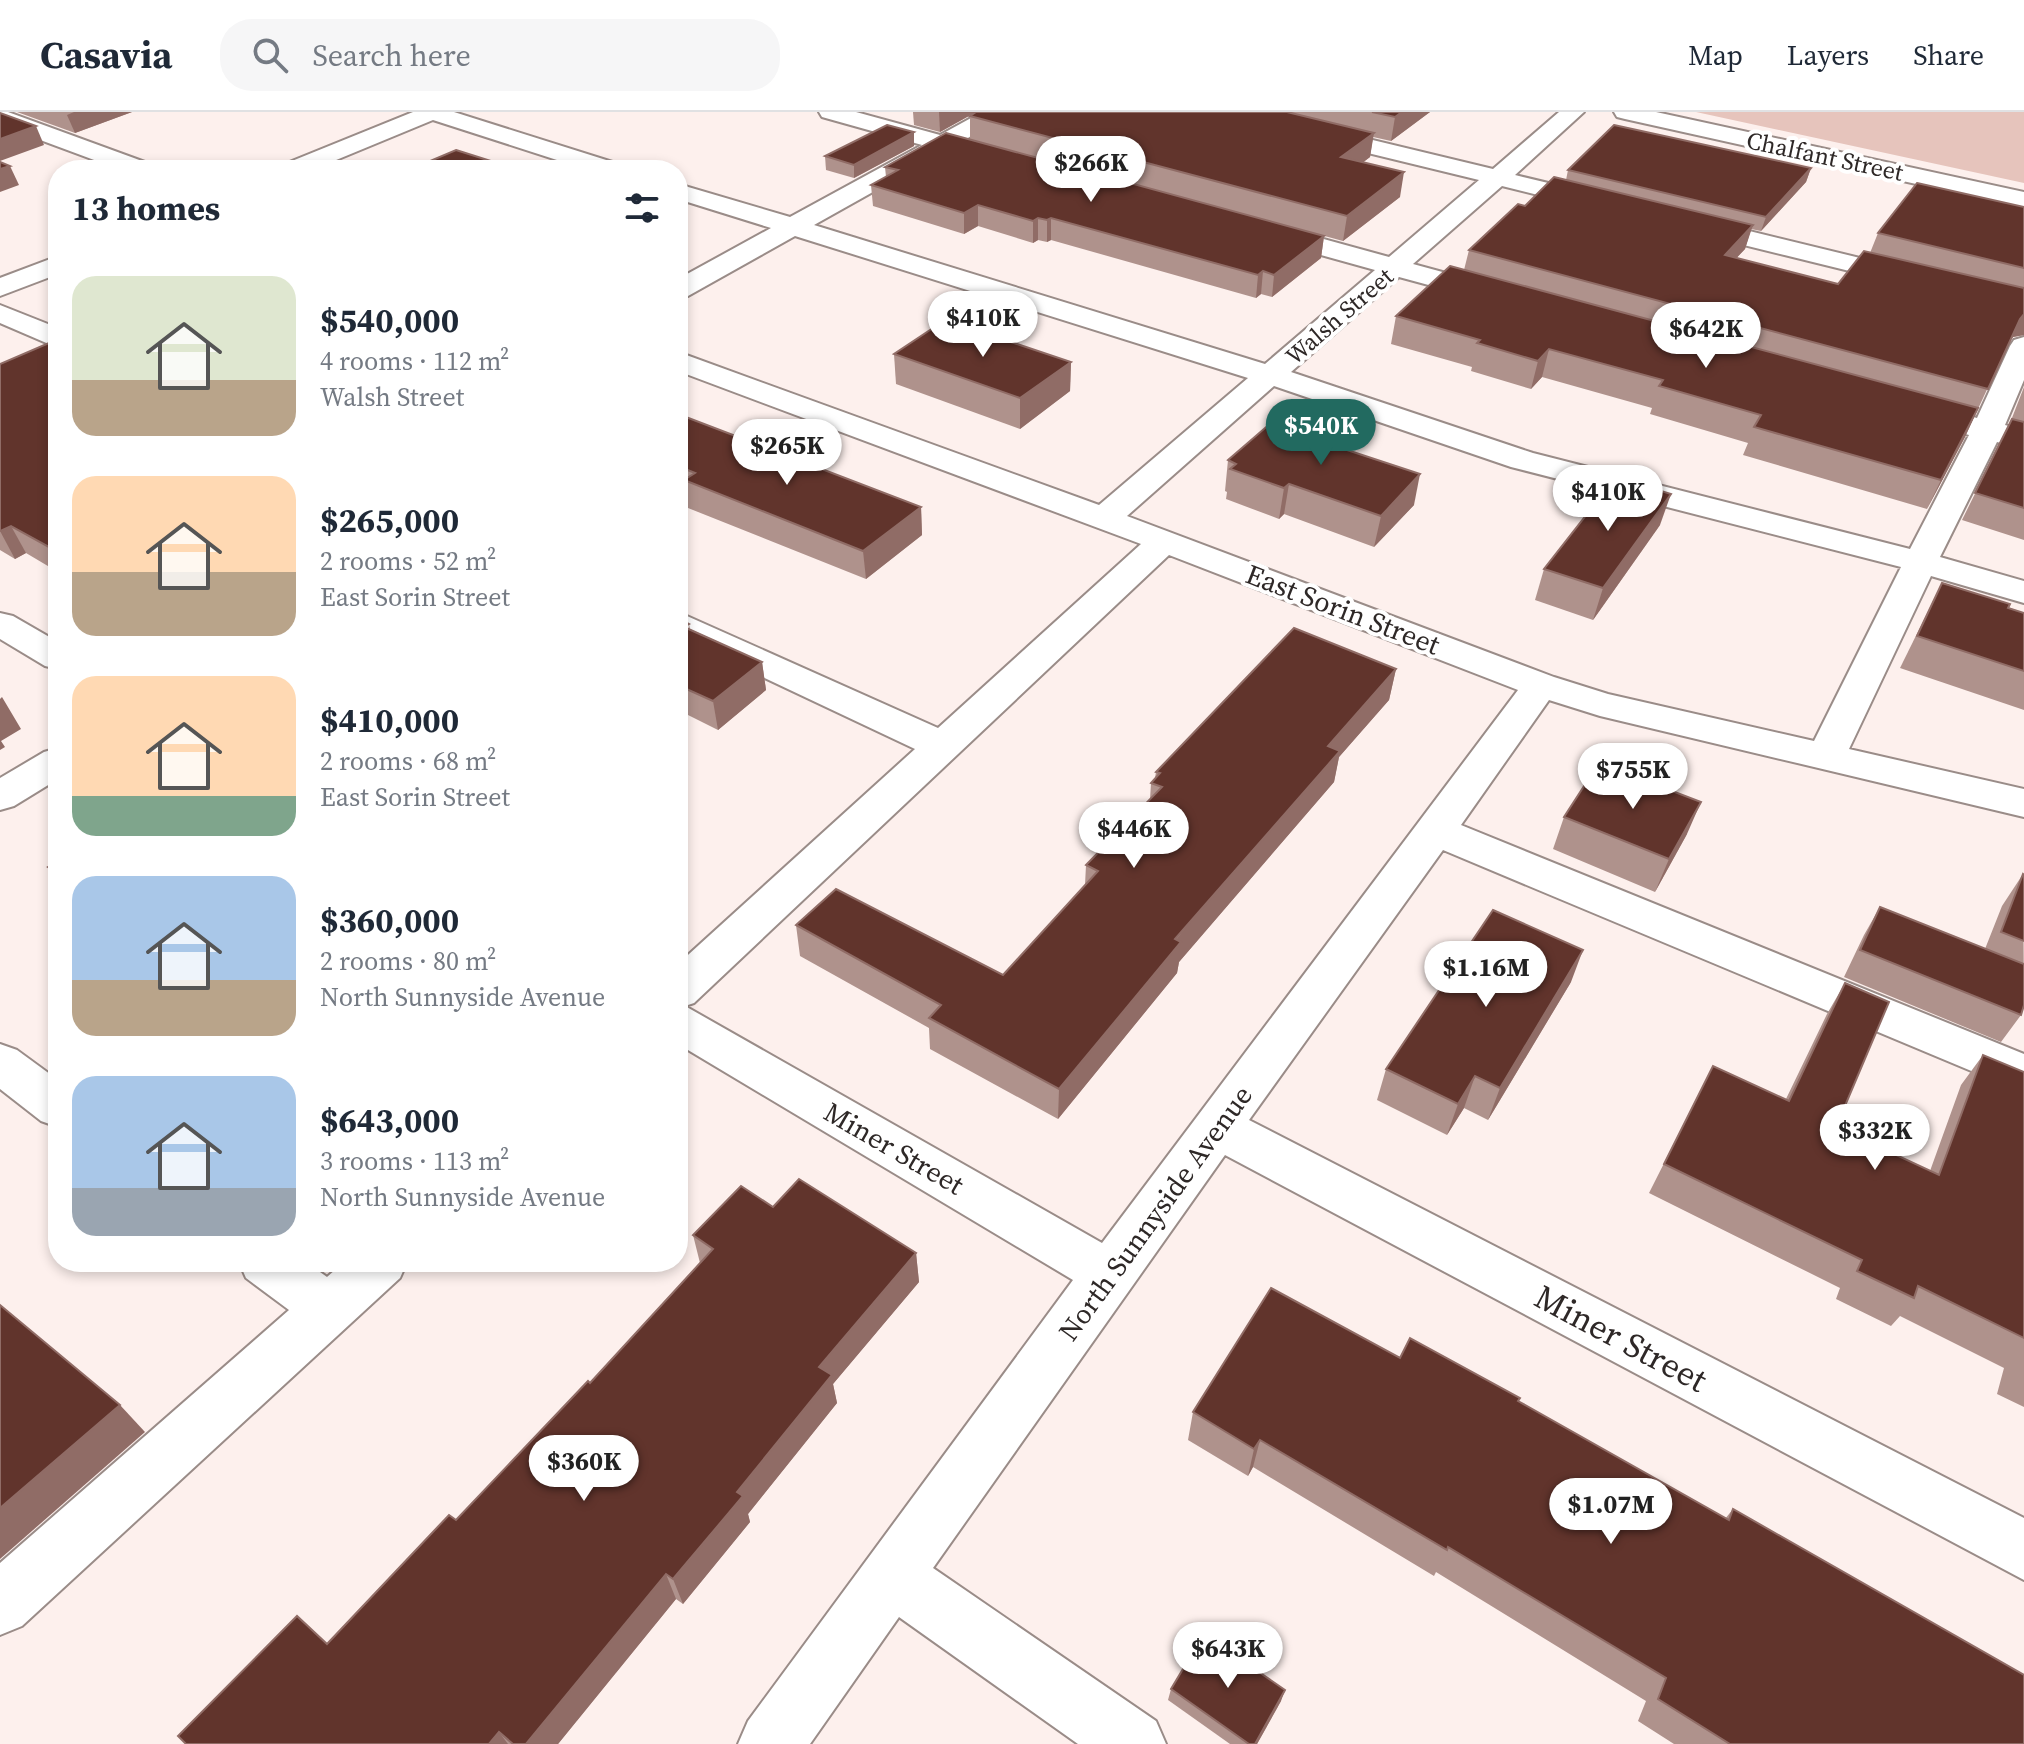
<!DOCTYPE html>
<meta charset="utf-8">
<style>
:root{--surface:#fff;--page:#f6f6f7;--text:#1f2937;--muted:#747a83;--line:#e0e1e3;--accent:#226a60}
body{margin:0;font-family:"Source Serif 4",serif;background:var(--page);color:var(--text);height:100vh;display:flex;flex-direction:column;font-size:30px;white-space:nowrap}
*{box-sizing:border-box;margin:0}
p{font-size:26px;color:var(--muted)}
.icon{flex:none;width:44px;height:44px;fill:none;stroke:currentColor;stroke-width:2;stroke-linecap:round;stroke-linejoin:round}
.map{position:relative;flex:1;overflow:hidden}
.drawer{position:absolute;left:48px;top:48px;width:640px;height:1112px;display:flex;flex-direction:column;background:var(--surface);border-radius:32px;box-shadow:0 4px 12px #0003}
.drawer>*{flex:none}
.price{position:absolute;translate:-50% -68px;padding:0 18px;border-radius:28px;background:#fff;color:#222;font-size:26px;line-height:52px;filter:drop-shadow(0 2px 4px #0008)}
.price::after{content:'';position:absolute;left:50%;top:48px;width:24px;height:18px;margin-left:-12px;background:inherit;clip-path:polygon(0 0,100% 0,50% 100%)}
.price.current{background:var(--accent);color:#fff}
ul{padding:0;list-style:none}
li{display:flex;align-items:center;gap:24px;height:200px;padding:0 24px}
li span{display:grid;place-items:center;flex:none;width:224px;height:160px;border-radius:24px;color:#555}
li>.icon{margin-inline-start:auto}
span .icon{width:96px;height:96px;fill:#fffc;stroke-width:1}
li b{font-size:34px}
h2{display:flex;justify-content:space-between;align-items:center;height:96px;padding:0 24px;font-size:34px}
header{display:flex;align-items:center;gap:48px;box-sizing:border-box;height:112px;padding:0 40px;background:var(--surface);border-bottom:2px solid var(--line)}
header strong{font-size:38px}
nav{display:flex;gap:44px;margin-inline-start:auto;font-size:28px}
.search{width:560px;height:72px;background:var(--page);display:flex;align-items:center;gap:20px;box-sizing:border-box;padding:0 28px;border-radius:32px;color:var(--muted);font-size:30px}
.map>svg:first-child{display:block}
.green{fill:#e6c4bc}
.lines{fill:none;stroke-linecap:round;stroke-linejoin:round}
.minor-casing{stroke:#9a8c88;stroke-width:4}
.minor{fill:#fff;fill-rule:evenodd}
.wall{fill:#af928c}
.shaded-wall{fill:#906c66}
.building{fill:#61342c;stroke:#906c66;stroke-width:2}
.labels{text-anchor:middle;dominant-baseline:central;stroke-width:8;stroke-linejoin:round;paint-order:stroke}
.far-street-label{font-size:24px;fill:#2e2827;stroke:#fff}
.street-label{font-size:28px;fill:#2e2827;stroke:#fff}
.near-street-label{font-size:34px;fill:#2e2827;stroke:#fff}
</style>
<header>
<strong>Casavia</strong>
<div class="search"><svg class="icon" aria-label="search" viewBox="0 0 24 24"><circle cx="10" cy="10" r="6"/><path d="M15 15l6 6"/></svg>Search here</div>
<nav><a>Map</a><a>Layers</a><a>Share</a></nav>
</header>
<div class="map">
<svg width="2024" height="1632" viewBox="0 0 2024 1632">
<rect width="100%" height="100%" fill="#fdf0ed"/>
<path class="green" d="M1696 0H2024V71Z"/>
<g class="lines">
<g class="minor-casing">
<g id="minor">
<path d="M0 0H8L153 53 156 58H121L0 13Z"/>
<path d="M413 0H454L622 53 625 58H588L433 8 312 58H279L282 53Z"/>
<path d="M819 0H856L940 23 982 0H1010L963 29 998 39 1002 44 998 49 990 51 946 39 814 113 1265 252 1375 158 1256 125 1252 119 1256 113 1265 111 1389 145 1479 68 1220 5 1217 0H1256L1493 57 1559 0H1584L1515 63 1611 86 1615 91 1611 96 1602 99 1502 74 1413 152 1505 177 1509 183 1505 189 1495 191 1399 165 1291 260 1533 341 1910 437 1969 323 1902 304 1898 298 1902 292 1913 289 1977 306 2010 234 2014 228 2024 225V268L2005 313 2024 318V337L1997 330 1940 445 2024 469V491L1931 464 1849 637 2024 677V705L1600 604 1549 588 1461 713 2024 942V981L1443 738 1249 1008 2024 1406V1468L1225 1043 933 1456 1156 1609 1166 1632H1078L899 1505 810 1632H738L748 1609 1073 1168 678 932V852L915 637 678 525V500L938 616 1141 432 678 259V240L1099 393 1248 266 795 124 688 184 678 186V167L771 116 678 87V72L790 105 922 33 822 5ZM1274 274 1511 355 1901 455 1814 629 1608 582 1554 565 1127 404ZM1169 443 1518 578 1102 1131 685 894 694 891Z"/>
<path d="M1614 0H1656L2024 80V96L1625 7 1617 5Z"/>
<path d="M1692 105 2024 186V202L1683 118 1679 113 1683 108Z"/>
<path d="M58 144V162L0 184V166Z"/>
<path d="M0 193 58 216V236L0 211Z"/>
<path d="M0 501 13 504 58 530V557L45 554 0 527Z"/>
<path d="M58 636V667L14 694 0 698V666L44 640Z"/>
<path d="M0 932 17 938 58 968V1015L41 1009 0 977Z"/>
<path d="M239 1150H306L327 1165 344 1150H407L400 1166 22 1514 0 1523V1451L289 1198 246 1166Z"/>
</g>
</g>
<use href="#minor" class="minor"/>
</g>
<g class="wall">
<path d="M17 0H132L75 21Z"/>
<path d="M913 0H976L940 20 914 13Z"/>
<path d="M976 0H1430L1391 29 1373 25 1370 45 1363 50 1400 85 1343 129 970 28V4Z"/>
<path d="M914 34 854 66 826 58 825 44Z"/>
<path d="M885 55 1324 124 1321 146 1272 185 1261 182 1256 186 1051 128 1047 130 1038 128 1033 131 978 114 964 122 873 94 871 73 886 65Z"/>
<path d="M1811 56 1806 70 1761 119 1751 117 1745 137 1736 146 1838 172 1870 141 1878 121 2024 95V223L2013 225 2009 230 1965 325 1927 397 1743 343 1748 331 1650 302 1652 296 1542 265 1531 277 1471 259 1472 255 1391 232 1396 204 1464 158 1469 138 1525 94 1566 68 1568 58Z"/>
<path d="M58 230V460L26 441 15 447 0 438V252Z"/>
<path d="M894 242 1071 250 1070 279 1020 317 896 272Z"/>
<path d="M2024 275V428L1962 408 2010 311Z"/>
<path d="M678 302 921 395 922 423 866 467 688 396 686 382 678 379Z"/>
<path d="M1346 327 1345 337 1414 393 1374 435 1284 402 1279 407 1226 387 1227 380 1225 379 1228 348Z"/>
<path d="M1660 413 1593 508 1535 488 1544 457Z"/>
<path d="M1942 471 2024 501V598L1900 556Z"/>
<path d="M689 512 690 517 762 550 766 578 718 618 688 603 678 611Z"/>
<path d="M1396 557 1389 588 1339 645 1334 670 1179 850 1177 861 1058 1007 930 937 929 916 800 844 796 813 1003 863 1085 773 1086 753 1150 688 1151 671 1155 666 1156 660Z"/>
<path d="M1564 705 1687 722 1655 780 1553 737Z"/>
<path d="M58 749V770L48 755Z"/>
<path d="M2023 762 2024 893 2021 903 2001 930 1844 865 1864 823 1880 795 1985 837 2002 794Z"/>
<path d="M1571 870 1488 1008 1464 996 1447 1023 1377 988 1386 957Z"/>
<path d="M1845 871 1836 1015 1930 1059 1961 973 1983 943 2024 960V1295L1997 1282 2004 1256 1900 1204 1891 1214 1836 1187 1840 1176 1649 1081 1698 984 1786 987 1827 902Z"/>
<path d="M773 1095 916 1141 919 1170 833 1272 837 1291 748 1402 750 1410 683 1492 676 1487 558 1632H186L327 1532 456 1408 590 1271 700 1151 693 1123Z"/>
<path d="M1400 1246 1518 1289 1725 1407 1733 1397 2024 1632H1674L1638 1609 1646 1589 1436 1460 1434 1464 1253 1355 1248 1364 1188 1328 1193 1300Z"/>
<path d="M1171 1577 1281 1589 1257 1632H1230L1168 1588Z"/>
</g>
<g class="shaded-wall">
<path d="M74 0H132L75 21 67 3Z"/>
<path d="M939 0H976L940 20Z"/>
<path d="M1402 0H1430L1391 29 1395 5Z"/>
<path d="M36 14 44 33 0 49V27Z"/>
<path d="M914 20V34L854 66V53Z"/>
<path d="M1374 21 1370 45 1338 70 1341 45Z"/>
<path d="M10 54 19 73 0 80V57Z"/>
<path d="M1811 56 1806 70 1761 119 1766 105Z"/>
<path d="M1404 60 1400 85 1343 129 1347 104Z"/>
<path d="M978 93V114L964 122V101Z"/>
<path d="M1038 106V128L1033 131V109Z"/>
<path d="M1051 106V128L1047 130V108Z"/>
<path d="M1753 113 1745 137 1716 168 1725 143Z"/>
<path d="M1324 124 1321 146 1272 185 1274 163Z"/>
<path d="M1263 159 1261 182 1256 186 1258 163Z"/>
<path d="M2024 202V223L2013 225 2008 232 2020 207Z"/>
<path d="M1549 237 1542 265 1531 277 1538 249Z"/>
<path d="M1071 250 1070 279 1020 317V286Z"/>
<path d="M1978 296 1965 325 1927 397 1941 368Z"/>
<path d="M1346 327 1341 357 1338 335Z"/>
<path d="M1420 362 1414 393 1374 435 1381 404Z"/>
<path d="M1289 372 1284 402 1279 407 1284 376Z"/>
<path d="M1671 382 1660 413 1593 508 1603 476Z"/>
<path d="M921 395 922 423 866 467 863 439Z"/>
<path d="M11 414 26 441 15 447 0 419Z"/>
<path d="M762 550 766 578 718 618 713 589Z"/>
<path d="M1396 557 1389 588 1339 645 1334 670 1179 850 1177 861 1058 1007 1059 977 1328 634Z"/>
<path d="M682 575 688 603 678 611V578Z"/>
<path d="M2 585 21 617 1 629 5 635 0 638V587Z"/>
<path d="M1701 690 1687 722 1655 780 1669 747Z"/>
<path d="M1583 838 1571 870 1488 1008 1500 976Z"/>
<path d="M1475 964 1464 996 1447 1023 1458 992Z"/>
<path d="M916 1141 919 1170 833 1272 837 1291 748 1402 750 1410 683 1492 673 1467 737 1380 819 1255Z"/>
<path d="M120 1293 145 1320 0 1447V1396Z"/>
<path d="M1260 1328 1253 1355 1248 1364 1254 1337Z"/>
<path d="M666 1462 676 1487 558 1632H526Z"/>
<path d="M1285 1578 1281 1589 1257 1632H1255Z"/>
<path d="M499 1620 508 1632H489Z"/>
</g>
<g class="building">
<path d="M976 0H1287L1374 21 1341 45 1404 60 1347 104 970 4Z"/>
<path d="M1372 0H1402L1395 5Z"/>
<path d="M0 1 36 14 0 27Z"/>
<path d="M887 13 914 20 854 53 825 44Z"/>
<path d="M1614 13 1811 56 1766 105 1568 58Z"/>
<path d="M946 21 1324 124 1274 163 1263 159 1258 163 1051 106 1047 108 1038 106 1033 109 978 93 964 101 871 73 898 58 885 55Z"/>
<path d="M456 38 519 58H409Z"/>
<path d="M0 50 10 54 0 57Z"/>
<path d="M1554 65 1753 113 1725 143 1838 172 1864 139 2024 176V202L2020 207 1988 277 1469 138 1518 92 1525 94Z"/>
<path d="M1917 71 2024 95V156L1878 121Z"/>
<path d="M1450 154 1978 296 1941 368 1754 315 1761 303 1659 274 1663 268 1549 237 1538 249 1477 231 1480 228 1396 204Z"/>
<path d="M945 208 1071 250 1020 286 894 242Z"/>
<path d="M56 228 58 230V342H56L58 343V440L11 414 0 419V252Z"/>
<path d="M678 302 921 395 863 439 684 368 695 361 678 354Z"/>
<path d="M1279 304 1346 327 1338 335 1420 362 1381 404 1289 372 1284 376 1230 357 1236 352 1228 348Z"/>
<path d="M2012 307 2024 310V396L1975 381Z"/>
<path d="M1616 365 1671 382 1603 476 1544 457Z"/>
<path d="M1942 471 2010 492 2008 496 2024 501V559L1917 524Z"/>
<path d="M678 506 689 512 684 515 762 550 713 589 682 575 678 578Z"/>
<path d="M1294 516 1396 557 1328 634 1340 639 1175 827 1181 830 1059 977 929 906 941 893 796 813 836 777 1003 863 1098 759 1086 753 1162 675 1151 671 1160 661 1156 660Z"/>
<path d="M1599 651 1701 690 1669 747 1564 705Z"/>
<path d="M58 749V762L48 755Z"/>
<path d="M2023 762 2024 763V829L2001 820Z"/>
<path d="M1880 795 2024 852V893L2021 903 1860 838Z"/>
<path d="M1493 798 1583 838 1500 976 1475 964 1458 992 1386 957Z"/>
<path d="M1845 871 1889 890 1836 1015 1939 1063 1983 943 2024 960V1226L1918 1174 1914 1186 1857 1159 1862 1148 1664 1052 1713 954 1789 989Z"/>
<path d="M799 1067 916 1141 819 1255 832 1263 737 1380 743 1384 673 1467 666 1462 526 1632H513L499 1620 489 1632H186L178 1624 297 1504 327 1532 449 1403 456 1408 588 1269 590 1271 713 1137 693 1123 741 1074 773 1095Z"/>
<path d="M1271 1176 1400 1246 1410 1226 1520 1286 1518 1289 1729 1408 1733 1397 2024 1563V1632H1730L1658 1587 1666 1566 1448 1435 1447 1438 1260 1328 1254 1337 1193 1300Z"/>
<path d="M0 1193 120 1293 0 1396Z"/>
<path d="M1204 1522 1285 1578 1255 1632H1249L1171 1577Z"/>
</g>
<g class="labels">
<g class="far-street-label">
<text transform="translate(1825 44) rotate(12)">Chalfant Street</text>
<text transform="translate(1339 204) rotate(-41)">Walsh Street</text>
</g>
<g class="street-label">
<text transform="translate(1343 497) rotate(21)">East Sorin Street</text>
<text transform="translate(894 1036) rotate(30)">Miner Street</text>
<text transform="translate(1155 1101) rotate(-54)">North Sunnyside Avenue</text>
</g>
<g class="near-street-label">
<text transform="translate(1621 1226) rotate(28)">Miner Street</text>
</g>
</g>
</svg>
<b class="price" style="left:1091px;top:92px">$266K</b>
<b class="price" style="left:983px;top:247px">$410K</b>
<b class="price" style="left:1706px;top:258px">$642K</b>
<b class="price current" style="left:1321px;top:355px">$540K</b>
<b class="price" style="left:787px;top:375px">$265K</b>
<b class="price" style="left:1608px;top:421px">$410K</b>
<b class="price" style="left:1633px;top:699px">$755K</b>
<b class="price" style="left:1134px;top:758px">$446K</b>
<b class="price" style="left:1486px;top:897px">$1.16M</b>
<b class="price" style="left:1875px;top:1060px">$332K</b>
<b class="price" style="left:584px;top:1391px">$360K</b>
<b class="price" style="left:1611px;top:1434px">$1.07M</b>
<b class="price" style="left:1228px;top:1578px">$643K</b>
<section class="drawer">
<h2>13 homes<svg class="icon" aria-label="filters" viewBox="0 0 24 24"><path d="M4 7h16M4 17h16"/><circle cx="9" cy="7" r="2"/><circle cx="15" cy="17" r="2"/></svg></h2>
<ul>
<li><span style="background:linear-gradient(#dfe7d0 65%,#b9a48a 0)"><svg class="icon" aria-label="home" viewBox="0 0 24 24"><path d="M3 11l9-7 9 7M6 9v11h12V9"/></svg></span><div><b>$540,000</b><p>4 rooms · 112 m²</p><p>Walsh Street</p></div></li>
<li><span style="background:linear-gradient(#ffd9b3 60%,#b9a48a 0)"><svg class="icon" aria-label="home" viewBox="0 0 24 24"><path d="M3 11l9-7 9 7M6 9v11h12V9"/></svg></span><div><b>$265,000</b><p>2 rooms · 52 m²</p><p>East Sorin Street</p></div></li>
<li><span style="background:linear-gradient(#ffd9b3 75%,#7fa58c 0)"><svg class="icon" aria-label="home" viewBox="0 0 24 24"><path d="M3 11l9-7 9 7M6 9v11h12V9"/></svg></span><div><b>$410,000</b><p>2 rooms · 68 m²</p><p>East Sorin Street</p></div></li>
<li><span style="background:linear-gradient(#a9c7e8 65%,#b9a48a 0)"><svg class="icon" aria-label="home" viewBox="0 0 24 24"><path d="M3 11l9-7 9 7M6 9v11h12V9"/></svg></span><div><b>$360,000</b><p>2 rooms · 80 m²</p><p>North Sunnyside Avenue</p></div></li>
<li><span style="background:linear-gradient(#a9c7e8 70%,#9aa5b1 0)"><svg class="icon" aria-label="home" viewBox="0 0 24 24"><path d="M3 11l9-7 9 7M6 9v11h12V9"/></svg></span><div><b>$643,000</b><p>3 rooms · 113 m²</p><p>North Sunnyside Avenue</p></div></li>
</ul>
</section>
</div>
